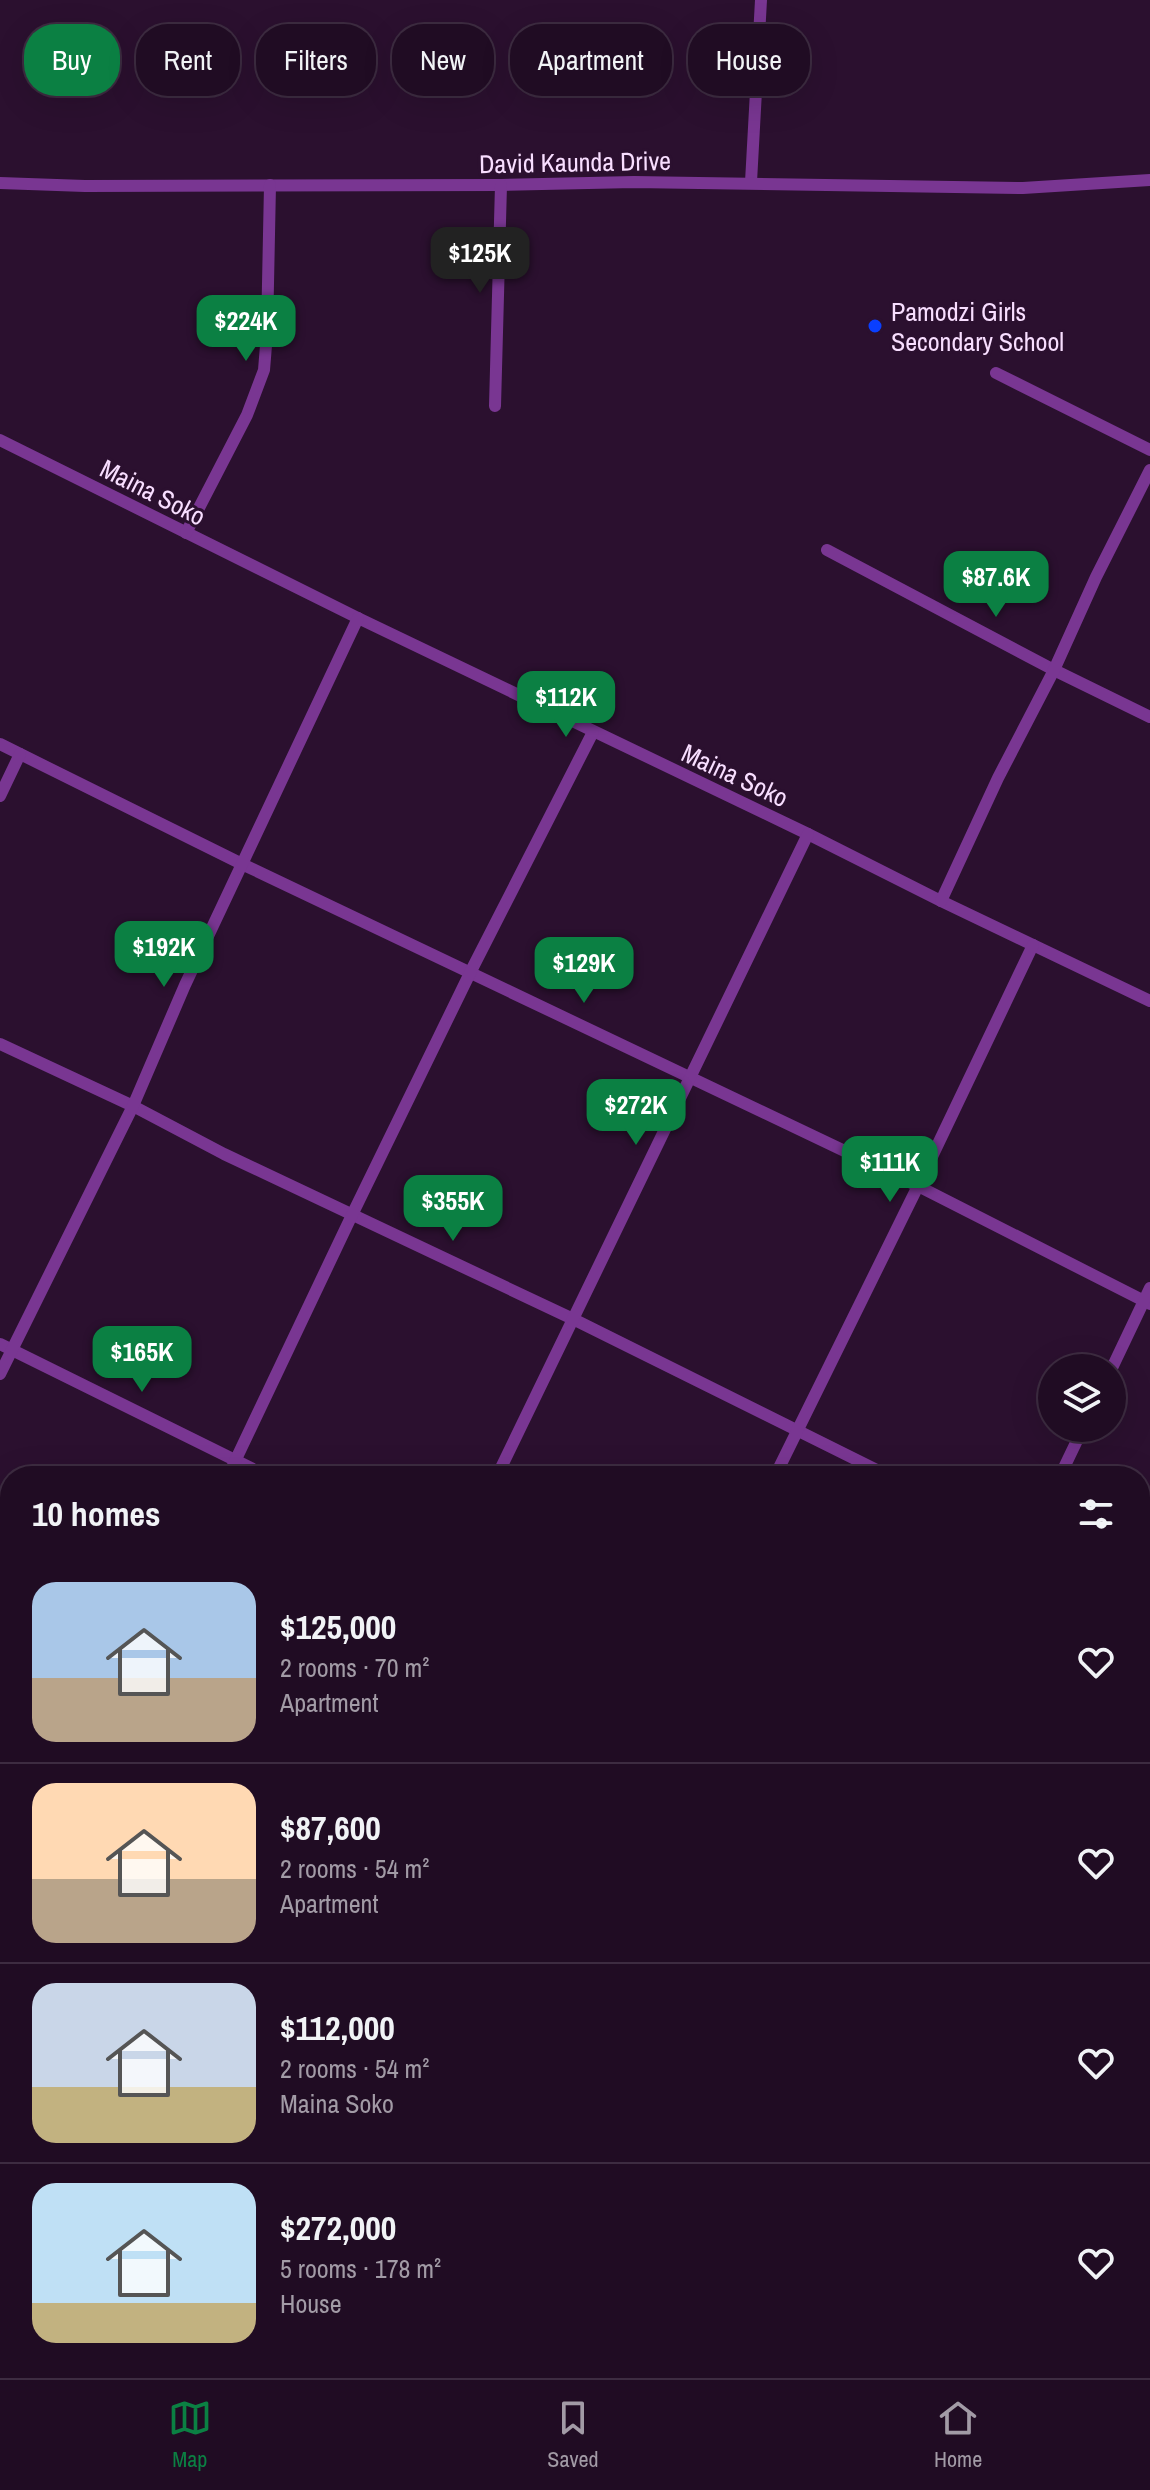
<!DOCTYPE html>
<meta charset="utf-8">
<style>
:root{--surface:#200c23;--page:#28152b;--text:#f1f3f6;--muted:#a29ba6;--line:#3d2c41;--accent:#0b8043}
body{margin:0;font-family:"Archivo Narrow",sans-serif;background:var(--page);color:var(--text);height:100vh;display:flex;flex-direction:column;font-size:30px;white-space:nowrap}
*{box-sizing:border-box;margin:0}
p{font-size:26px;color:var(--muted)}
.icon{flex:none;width:44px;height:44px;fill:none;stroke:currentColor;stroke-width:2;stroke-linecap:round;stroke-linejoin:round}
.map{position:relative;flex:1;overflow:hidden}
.details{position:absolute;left:0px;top:1466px;width:1150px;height:912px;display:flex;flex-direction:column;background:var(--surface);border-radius:32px 32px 0 0;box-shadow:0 8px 32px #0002,0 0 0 2px var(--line)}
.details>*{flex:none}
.guide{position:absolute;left:24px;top:24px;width:1102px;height:72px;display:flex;gap:16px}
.buttons{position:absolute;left:1038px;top:1354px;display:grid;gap:16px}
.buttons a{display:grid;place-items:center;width:88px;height:88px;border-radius:50%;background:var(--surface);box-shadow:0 8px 32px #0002,0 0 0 2px var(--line);font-size:40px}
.price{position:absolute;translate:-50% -68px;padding:0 18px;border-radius:16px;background:var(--accent);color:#fff;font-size:26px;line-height:52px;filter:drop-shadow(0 2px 4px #0008)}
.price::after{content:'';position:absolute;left:50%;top:48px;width:24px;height:18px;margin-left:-12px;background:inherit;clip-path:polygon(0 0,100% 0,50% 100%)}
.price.current{background:#222;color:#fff}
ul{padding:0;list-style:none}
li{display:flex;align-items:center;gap:24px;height:200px;padding:0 32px}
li+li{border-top:2px solid var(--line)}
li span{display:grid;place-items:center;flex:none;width:224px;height:160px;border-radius:24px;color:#555}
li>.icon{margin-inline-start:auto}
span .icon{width:96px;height:96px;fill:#fffc;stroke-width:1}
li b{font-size:34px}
h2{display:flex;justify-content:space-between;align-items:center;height:96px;padding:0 32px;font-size:34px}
.chip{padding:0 28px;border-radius:32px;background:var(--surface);box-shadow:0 8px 32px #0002,0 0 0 2px var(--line);font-size:28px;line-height:72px}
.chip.current{background:var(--accent);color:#fff}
.tab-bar{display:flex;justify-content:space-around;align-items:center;height:112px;border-top:2px solid var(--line);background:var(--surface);font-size:22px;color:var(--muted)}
.tab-bar a{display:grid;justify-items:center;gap:4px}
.tab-bar .current{color:var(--accent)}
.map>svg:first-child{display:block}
.green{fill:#12203a}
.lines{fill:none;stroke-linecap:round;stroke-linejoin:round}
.minor{stroke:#793692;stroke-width:12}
.poi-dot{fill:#0a3fff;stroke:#2b102f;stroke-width:3}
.labels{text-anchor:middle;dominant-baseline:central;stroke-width:6;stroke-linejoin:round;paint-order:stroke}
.street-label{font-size:26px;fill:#f8deff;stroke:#2b102f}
.poi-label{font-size:26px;fill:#f8deff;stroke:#2b102f;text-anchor:start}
</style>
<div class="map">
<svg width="1150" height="2378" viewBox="0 0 1150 2378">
<rect width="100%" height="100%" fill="#2b102f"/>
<path class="green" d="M0 1915 10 1920V2051L6 2059 10 2062V2368H532L543 2378H0Z"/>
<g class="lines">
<g class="minor">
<path d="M751 182 761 0"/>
<path d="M0 183 85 186 501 185 634 182 1023 188 1150 180"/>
<path d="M996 373 1150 450"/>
<path d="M495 406 501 185"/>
<path d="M0 440 358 618 808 834 941 901 1150 1001"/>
<path d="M186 533 247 415 264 370 267 333 270 185"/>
<path d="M827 550 1054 670 1150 717"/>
<path d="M0 744 244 865 918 1186 1150 1304"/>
<path d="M0 796 20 754"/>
<path d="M941 901 998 778 1054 670 1096 577 1150 470"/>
<path d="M0 1044 133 1106 224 1154 573 1319 889 1476"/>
<path d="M0 1344 267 1476"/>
<path d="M1112 1368 1150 1288"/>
<path d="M0 1374 133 1106 185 985 358 618"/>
<path d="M228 1476 352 1215 471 971 593 732"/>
<path d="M497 1476 808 834"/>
<path d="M775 1476 918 1186 1033 945"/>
<path d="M1060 1476 1083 1428"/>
<path d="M1140 1597 1150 1601"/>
<path d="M0 1626 10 1631"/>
<path d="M1140 1882 1150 1861"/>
<path d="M1140 1899 1150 1904"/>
<path d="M0 1907 10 1911"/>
<path d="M1140 2187 1150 2191"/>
<path d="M612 2378 617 2368"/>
</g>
</g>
<circle class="poi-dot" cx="875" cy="326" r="8"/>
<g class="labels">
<g class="street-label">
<text transform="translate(575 162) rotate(-1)">David Kaunda Drive</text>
<text transform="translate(153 492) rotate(27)">Maina Soko</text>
<text transform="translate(735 775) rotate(25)">Maina Soko</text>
</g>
<g class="poi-label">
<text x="891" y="311">Pamodzi Girls<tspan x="891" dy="30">Secondary School</tspan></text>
</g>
</g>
</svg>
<div class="buttons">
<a><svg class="icon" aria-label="layers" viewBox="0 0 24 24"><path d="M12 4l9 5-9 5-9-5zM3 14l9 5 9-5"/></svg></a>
</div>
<b class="price current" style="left:480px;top:295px">$125K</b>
<b class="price" style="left:246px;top:363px">$224K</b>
<b class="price" style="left:996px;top:619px">$87.6K</b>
<b class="price" style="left:566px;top:739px">$112K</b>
<b class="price" style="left:164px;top:989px">$192K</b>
<b class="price" style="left:584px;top:1005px">$129K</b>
<b class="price" style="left:636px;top:1147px">$272K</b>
<b class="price" style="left:890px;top:1204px">$111K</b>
<b class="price" style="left:453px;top:1243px">$355K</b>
<b class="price" style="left:142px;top:1394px">$165K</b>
<div class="guide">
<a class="chip current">Buy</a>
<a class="chip">Rent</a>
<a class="chip">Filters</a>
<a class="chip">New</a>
<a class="chip">Apartment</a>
<a class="chip">House</a>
</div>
<section class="details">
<h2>10 homes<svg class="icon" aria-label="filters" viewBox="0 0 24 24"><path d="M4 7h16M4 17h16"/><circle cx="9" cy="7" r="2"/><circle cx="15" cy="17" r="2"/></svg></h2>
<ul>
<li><span style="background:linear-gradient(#a9c7e8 60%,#b9a48a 0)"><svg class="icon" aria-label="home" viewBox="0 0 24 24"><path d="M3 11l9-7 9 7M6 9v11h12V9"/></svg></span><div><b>$125,000</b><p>2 rooms · 70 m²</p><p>Apartment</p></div><svg class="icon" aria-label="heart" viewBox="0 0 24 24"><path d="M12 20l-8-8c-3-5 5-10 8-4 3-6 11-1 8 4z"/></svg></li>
<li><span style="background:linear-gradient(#ffd9b3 60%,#b9a48a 0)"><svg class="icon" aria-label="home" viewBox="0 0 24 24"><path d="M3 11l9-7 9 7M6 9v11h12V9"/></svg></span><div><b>$87,600</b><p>2 rooms · 54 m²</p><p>Apartment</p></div><svg class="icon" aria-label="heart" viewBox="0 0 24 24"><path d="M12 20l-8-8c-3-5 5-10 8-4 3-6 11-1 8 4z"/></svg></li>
<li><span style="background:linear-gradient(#c9d6e8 65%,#c2b280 0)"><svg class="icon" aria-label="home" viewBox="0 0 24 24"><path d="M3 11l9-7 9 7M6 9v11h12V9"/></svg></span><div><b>$112,000</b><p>2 rooms · 54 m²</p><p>Maina Soko</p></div><svg class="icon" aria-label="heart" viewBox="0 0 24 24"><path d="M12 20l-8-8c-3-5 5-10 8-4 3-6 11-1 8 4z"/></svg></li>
<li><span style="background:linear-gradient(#bfe0f5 75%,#c2b280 0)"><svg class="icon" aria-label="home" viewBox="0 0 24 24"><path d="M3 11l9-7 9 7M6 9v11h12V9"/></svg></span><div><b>$272,000</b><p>5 rooms · 178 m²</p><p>House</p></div><svg class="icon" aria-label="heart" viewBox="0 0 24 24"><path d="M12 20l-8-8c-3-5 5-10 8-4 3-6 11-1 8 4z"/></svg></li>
</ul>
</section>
</div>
<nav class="tab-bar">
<a class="current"><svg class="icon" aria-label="map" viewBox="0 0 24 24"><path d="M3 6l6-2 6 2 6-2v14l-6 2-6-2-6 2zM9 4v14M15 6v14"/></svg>Map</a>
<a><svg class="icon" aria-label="saved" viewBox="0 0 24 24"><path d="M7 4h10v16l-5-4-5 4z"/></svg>Saved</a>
<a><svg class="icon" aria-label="home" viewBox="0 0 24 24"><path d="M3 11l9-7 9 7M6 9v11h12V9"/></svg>Home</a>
</nav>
